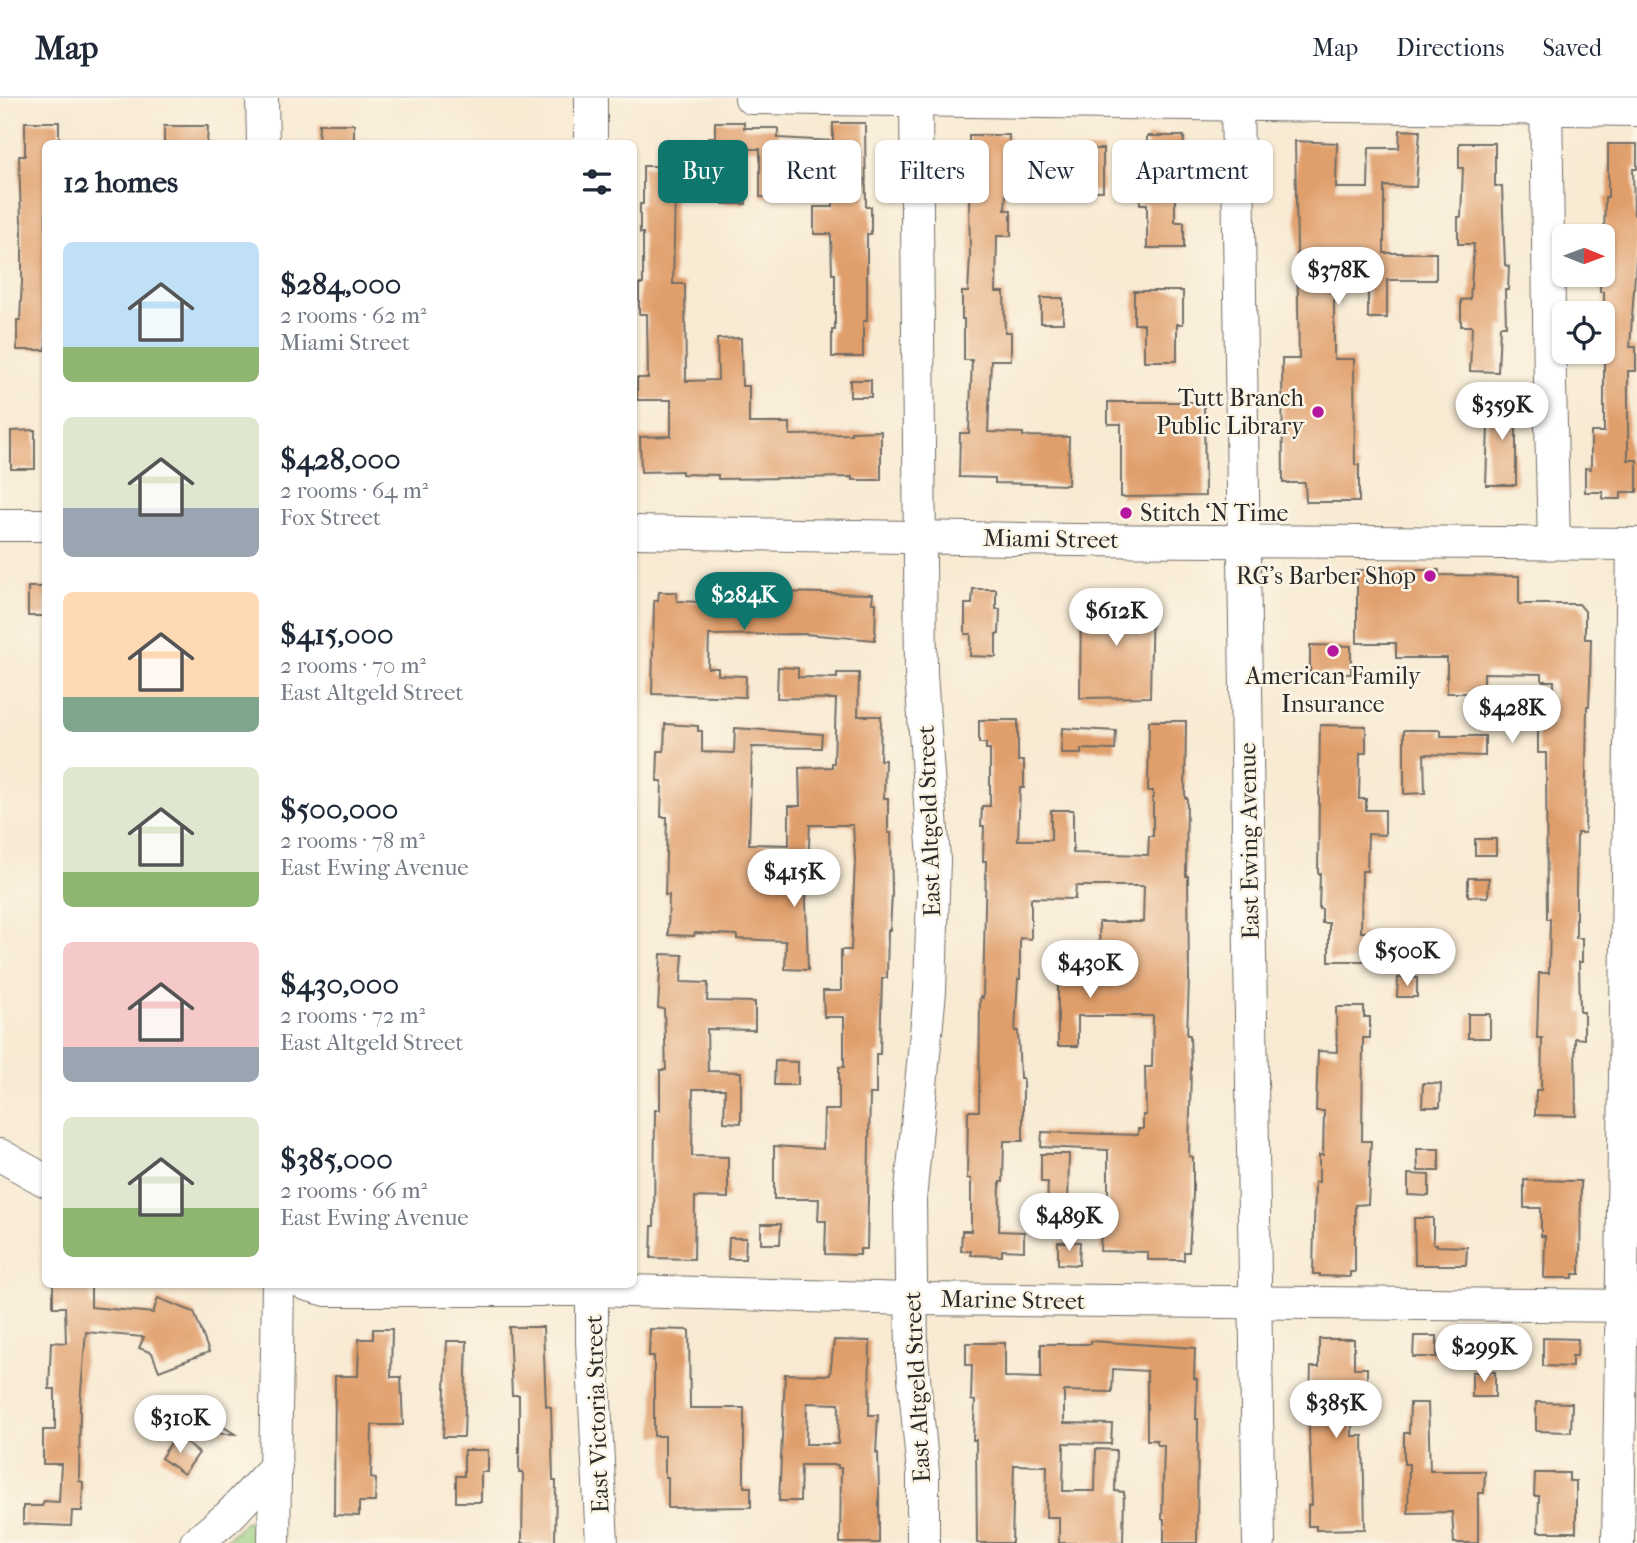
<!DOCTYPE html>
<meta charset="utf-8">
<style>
:root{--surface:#fff;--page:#f2f2f3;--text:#1f2937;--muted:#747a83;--line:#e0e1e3;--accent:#0f766e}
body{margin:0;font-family:"IM FELL French Canon",serif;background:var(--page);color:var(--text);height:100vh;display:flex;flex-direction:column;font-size:26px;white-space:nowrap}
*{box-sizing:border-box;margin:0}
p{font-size:23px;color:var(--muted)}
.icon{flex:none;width:38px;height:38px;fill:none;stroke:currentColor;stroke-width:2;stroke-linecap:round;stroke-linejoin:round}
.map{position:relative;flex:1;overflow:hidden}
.drawer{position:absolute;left:42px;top:42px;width:595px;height:1148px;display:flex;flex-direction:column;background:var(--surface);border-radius:10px;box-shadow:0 2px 5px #0004}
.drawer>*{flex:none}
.hud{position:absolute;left:658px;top:42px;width:665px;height:63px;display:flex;gap:14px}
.needle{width:46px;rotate:91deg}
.fabs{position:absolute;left:1552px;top:126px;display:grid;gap:14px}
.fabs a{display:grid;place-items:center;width:63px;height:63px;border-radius:10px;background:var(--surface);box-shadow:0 2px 5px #0004;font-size:35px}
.price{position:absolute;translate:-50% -60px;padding:0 16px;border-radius:24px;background:#fff;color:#222;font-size:23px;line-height:46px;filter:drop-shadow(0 2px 4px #0008)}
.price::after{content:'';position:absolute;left:50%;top:42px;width:21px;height:16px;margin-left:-10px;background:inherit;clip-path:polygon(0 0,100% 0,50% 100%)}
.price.on{background:var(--accent);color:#fff}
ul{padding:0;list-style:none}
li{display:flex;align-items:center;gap:21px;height:175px;padding:0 21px}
li span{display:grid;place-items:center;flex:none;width:196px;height:140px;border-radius:10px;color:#555}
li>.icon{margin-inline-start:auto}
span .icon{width:84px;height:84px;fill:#fffc;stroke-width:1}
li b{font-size:30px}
h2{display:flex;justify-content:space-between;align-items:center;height:84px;padding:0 21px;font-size:30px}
.chip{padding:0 24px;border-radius:10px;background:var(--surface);box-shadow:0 2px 5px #0004;font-size:24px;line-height:63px}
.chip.on{background:var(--accent);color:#fff}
header{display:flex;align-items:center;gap:42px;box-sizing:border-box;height:98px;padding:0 35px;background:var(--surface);border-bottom:2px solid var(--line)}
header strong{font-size:33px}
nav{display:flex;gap:38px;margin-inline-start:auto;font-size:24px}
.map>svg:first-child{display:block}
.green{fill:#99ce7f;stroke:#627c55;stroke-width:2}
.building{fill:#e09e6a;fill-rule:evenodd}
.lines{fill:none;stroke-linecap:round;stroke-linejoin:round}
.minor-casing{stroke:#736e66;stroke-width:34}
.minor{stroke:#fff;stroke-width:32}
.poi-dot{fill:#b5179e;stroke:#fcf5e5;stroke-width:2.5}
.labels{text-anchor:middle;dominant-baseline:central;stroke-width:5;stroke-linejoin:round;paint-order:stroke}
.poi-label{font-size:24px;fill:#2b2b2b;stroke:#fcf5e5;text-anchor:end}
.street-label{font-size:24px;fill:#2b2b2b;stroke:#fcf5e5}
</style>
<header>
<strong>Map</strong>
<nav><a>Map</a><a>Directions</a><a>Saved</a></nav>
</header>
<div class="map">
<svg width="1637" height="1445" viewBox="0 0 1637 1445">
<rect width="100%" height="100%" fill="#fcf5e5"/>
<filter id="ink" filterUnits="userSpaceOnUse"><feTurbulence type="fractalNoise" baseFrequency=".0143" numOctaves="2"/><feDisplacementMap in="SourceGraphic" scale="14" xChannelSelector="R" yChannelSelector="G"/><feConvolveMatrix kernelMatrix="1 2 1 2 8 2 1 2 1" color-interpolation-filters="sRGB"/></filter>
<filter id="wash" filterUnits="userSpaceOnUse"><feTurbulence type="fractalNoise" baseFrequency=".00686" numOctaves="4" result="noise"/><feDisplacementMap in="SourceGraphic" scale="28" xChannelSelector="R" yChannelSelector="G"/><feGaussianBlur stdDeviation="1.57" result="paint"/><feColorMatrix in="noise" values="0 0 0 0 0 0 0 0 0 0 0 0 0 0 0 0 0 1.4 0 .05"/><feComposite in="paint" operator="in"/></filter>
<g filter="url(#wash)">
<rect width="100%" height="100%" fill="#f8ead3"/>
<path class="green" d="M251 1422 262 1428 261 1445H223L245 1424Z"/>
<g id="blocks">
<g class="building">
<path d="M25 24H59V46H46V252H17V222H20L22 183V124H21L19 58H25Z"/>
<path d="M715 24H744V30H778V40L833 43V25H865L866 109H871V136H867V223H863V259H832V232H835V176H832L831 136H814V109H833V63L786 61V99H760V51H728V63H708V39H715Z"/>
<path d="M319 26H354V46H318Z"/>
<path d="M164 28H208L207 46H164Z"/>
<path d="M1400 32 1420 33 1416 89 1384 88V155H1436V182H1387V220H1368V190H1334V261H1354L1355 367H1359V404H1306L1305 385H1283L1282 261H1299L1295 43 1337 45 1336 90H1368L1369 50H1399Z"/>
<path d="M969 37H1009L1005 112H1011V138H997L996 194H1004L1005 234H1011V262H991L988 334 1023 335V338L1069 339 1068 387 995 385V380L959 379 960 335H969L972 262H964V221H962V194H968L970 158 969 100H963V73H969Z"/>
<path d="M1147 38H1184L1183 70H1175V124H1184V150H1147V106H1140V79H1147Z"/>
<path d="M1459 45H1495V88H1502L1505 167 1509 168 1508 192H1505L1506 228H1500L1498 274 1470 273 1472 228H1461V202L1470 201 1474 146H1458V119H1461L1463 70H1459Z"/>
<path d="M1608 46H1637V71H1633L1634 117H1637V147L1630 249H1636V273H1628V362H1637V394H1621V401H1603V394H1585V370L1591 371V334H1604V194H1600V177H1603L1605 99H1608Z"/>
<rect x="1084" y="51" width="19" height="42"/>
<path d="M643 68H687L686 96H675L673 186H685L686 283 718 282 717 241 741 240 742 288H749V325H790V337L851 336V334L881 333V382H852V379L718 381V377L682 376V373L641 374 640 339 671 338V302H637V280H648L647 216H639V186H643V135H640V106H643Z"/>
<path d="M724 84H746V106H723Z"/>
<path d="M1134 193H1183V226H1177V263H1144V226H1134Z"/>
<rect x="1041" y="200" width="22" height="25"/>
<rect x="850" y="282" width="21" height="17"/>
<path d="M1489 298 1516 299V387H1486Z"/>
<path d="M1108 304H1204L1205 398 1121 399V326H1108Z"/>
<path d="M35 332V371H11V333Z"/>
<path d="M1357 472H1439V477L1519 478V506H1579L1585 513V541H1591L1590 583 1589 608H1587L1585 735H1577L1576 794V840H1582V864H1579L1580 914H1584V941L1575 940 1576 1018 1535 1017 1536 992H1541L1542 940H1537L1539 875H1549L1550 821H1547L1546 655H1538V626H1553L1554 583H1542V576L1484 575V595H1447V560H1396V545H1357Z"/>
<rect x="28" y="489" width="18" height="29"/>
<path d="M973 491H996V511H1000L999 536H996V559L970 558 971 536H965V506H972Z"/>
<path d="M731 493 873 496 872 505H876L875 542 805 536 709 537 708 570H718V577L746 578 745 599 652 596 654 503H658L659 494H677V503L726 505V501H731Z"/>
<path d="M1118 497 1152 498 1150 599 1080 600 1081 502 1118 503Z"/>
<path d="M1310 547 1351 548V576L1310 575Z"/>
<path d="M778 569 798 570V579L837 580V575H859L858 618H881L880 662H885L884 700H888V735H891L892 796 890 832H888L887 880H882L880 956H876V996H870L867 1151H860V1157L825 1156 826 1123H818L819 1101H774V1048L823 1051 824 1012H839V969H844V919H824L823 893H841V852H851L855 762 853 727H810L806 804 808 872 785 871 786 843 737 841V837L695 835 694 838 668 837 669 797H665L667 719H661L662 683H657L658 653H664L665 626 698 628V633H702V654L734 655 735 630 822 636 821 650 752 649 749 746 789 747V708H800L799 670 832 669V665H834L836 601 777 600Z"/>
<path d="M979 622H1018V663H1024V690H1020L1018 742H1051V712H1073V755L1148 757 1149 738H1153V693H1148L1149 623H1186L1185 700H1187L1186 778H1188L1189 881 1187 937H1190L1191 969 1189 1058 1193 1059V1096L1189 1154H1184V1162H1148V1154L1100 1153 1101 1133H1108V1052L1041 1049 1042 1034 1138 1037V1031H1143V1017H1146L1145 969H1152L1153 918H1078V948H1058V886H1061V865L1100 866 1099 824H1143L1144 788H1076L1075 801 1031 800V841L1020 840V881H1018L1015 933H1018L1020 980H1023V1043H1004L1003 1084H1000L999 1133 1024 1134V1153L1002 1152V1158L970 1157 971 1153H961L962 1133H971V1081L967 1080 968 1013H979L980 899 983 900 986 763H983L984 728H981L982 708H990V651H986V645H979Z"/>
<path d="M1320 627 1366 628V655H1360L1359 701H1366V712H1385V737L1368 736 1367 773H1362L1361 834H1384V863H1329V825H1322V811H1319L1320 775H1318Z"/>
<path d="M1062 630 1116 633 1115 652 1081 651V656H1061Z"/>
<path d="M1404 632H1441V638H1485V658L1424 656 1425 695 1404 696Z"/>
<rect x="1475" y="741" width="21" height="16"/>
<path d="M1468 780H1489L1488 799 1468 798Z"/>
<path d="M1436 844V866L1416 867V845Z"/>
<path d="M661 856 683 857 681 884 708 885 707 903 755 904V932L707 931 708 973 741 974V1025L724 1024 725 991H693L692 1058 728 1059V1100L695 1099 694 1161 651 1160 652 1128H654L655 1012H660V972H666L664 911 658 910Z"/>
<path d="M1398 880H1417V899H1397Z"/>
<path d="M1336 909H1364V919H1370V940H1363L1362 1043H1371L1368 1106 1355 1107V1174H1350V1179L1320 1178V1176H1313L1315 1084H1319V1057H1323L1324 1013H1316L1318 953 1337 954Z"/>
<rect x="1468" y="916" width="22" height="24"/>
<path d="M775 963 798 964V987H774Z"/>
<path d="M1423 985 1441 986 1440 1009H1422Z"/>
<path d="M1417 1051H1439V1073H1418Z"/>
<path d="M1041 1056H1069L1068 1112 1047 1111 1048 1084H1041Z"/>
<path d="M1408 1076 1429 1077V1098L1408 1097Z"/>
<path d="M1524 1082 1581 1083 1580 1176H1573V1180H1544L1545 1138H1541V1110H1524Z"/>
<path d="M1414 1120H1433V1146H1437V1148L1467 1149 1466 1167H1415Z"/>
<path d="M761 1126H781L780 1146H761Z"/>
<path d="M729 1140H746L745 1161H728Z"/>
<path d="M1058 1144H1080L1079 1167 1058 1166Z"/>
<path d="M53 1186H91V1209L153 1215 158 1200 194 1214 209 1254 159 1273 152 1255 139 1250 144 1239 86 1234 80 1305 79 1383 83 1384 82 1413H72L71 1428 23 1426V1408H42L44 1403 59 1404 61 1366H43V1332H55V1291H49L51 1244 66 1245 65 1209H53Z"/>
<path d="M509 1229H543L546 1308 551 1309 553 1383H556L555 1445H522L523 1374H519V1297H512Z"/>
<path d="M373 1231H392L391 1279H401L403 1327H372L371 1380 376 1381 375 1404H359V1418L334 1417 335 1278H358L359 1241H373Z"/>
<path d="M650 1231 689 1232 690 1310H744V1389H751V1409L668 1410V1379H665V1338H654V1258H649Z"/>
<path d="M1414 1238H1437V1259H1413Z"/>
<path d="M1543 1240 1578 1241 1577 1258H1572V1269L1543 1268Z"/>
<path d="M1319 1241H1354V1270H1367V1297L1353 1296 1352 1338H1363L1365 1431 1316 1432V1428H1308V1407H1312L1309 1331 1311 1269H1319Z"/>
<path d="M834 1242 870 1243 869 1317H878L876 1355H878L879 1395V1445H840L841 1370H838V1367H801L800 1403H779L785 1276 830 1277ZM807 1305 839 1306 838 1346H806Z"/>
<path d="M447 1243H467L464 1339H443Z"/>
<path d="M1091 1243 1195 1250 1194 1280 1197 1281 1196 1321H1198L1197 1445H1164V1421H1162L1164 1347H1157V1342H1147V1273L1113 1271 1112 1294 1064 1293V1325L1112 1326 1111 1346 1064 1345 1063 1393H1095L1096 1351 1116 1352 1115 1393 1124 1394 1123 1445H1059V1419H1046L1047 1368 1014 1367 1012 1445H977L976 1342H973L975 1303 971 1302 972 1267H966V1245H1005V1279L1041 1280V1246H1091Z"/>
<rect x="1472" y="1274" width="23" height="25"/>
<path d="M1536 1304 1572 1305 1571 1334 1536 1333Z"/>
<path d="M1410 1305H1428L1430 1373H1485L1484 1395H1478V1445H1454L1452 1414 1408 1415 1409 1366H1404V1335H1409Z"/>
<path d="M192 1310 235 1336 177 1335Z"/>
<path d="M176 1337 199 1355 184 1376 161 1360Z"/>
<path d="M464 1352H488V1374H481V1404H456V1378H464Z"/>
<path d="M1535 1375H1569V1383H1576V1434H1538L1539 1398H1534Z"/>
</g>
</g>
</g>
<g filter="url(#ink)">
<use href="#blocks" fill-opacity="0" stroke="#736e66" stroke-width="2"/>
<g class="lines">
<g class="minor-casing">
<g id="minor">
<path d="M262 0 263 46"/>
<path d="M591 0V46"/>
<path d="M751 0 1637 12"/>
<path d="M916 0 921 577 934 761 930 893 910 1102 912 1259 923 1375V1445"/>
<path d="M1237 0 1259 1445"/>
<path d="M1546 0 1550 287 1554 445"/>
<path d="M0 427H46"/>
<path d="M634 434 1074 442 1637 446"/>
<path d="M0 1057 46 1083"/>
<path d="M305 1186 327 1192H592L910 1201 1637 1208"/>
<path d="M592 1186V1244L602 1445"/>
<path d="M196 1445 229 1418 276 1368"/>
<path d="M274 1445 278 1186"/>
<path d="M1618 1445 1633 446"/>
</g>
</g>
<use href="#minor" class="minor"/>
</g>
</g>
<g class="poi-dot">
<circle cx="1318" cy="314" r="7"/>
<circle cx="1126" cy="415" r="7"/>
<circle cx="1430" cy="478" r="7"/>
<circle cx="1333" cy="553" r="7"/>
</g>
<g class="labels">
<g class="poi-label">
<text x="1304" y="300">Tutt Branch<tspan x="1304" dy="28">Public Library</tspan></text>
<text x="1140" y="415" text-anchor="start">Stitch ‘N Time</text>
<text x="1416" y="478">RG's Barber Shop</text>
<text x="1333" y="578" text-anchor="middle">American Family<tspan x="1333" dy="28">Insurance</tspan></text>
</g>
<g class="street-label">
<text transform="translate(1051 441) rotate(1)">Miami Street</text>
<text transform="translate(929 723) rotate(-92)">East Altgeld Street</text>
<text transform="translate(1249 743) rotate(-91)">East Ewing Avenue</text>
<text transform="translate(1013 1202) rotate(1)">Marine Street</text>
<text transform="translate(917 1289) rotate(-93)">East Altgeld Street</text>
<text transform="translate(597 1316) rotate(-92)">East Victoria Street</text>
</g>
</g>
</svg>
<div class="fabs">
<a><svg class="needle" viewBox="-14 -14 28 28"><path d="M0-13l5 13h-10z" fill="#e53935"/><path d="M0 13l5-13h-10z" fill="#747a83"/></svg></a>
<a><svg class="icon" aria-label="locate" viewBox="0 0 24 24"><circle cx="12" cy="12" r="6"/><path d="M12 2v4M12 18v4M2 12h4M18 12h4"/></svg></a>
</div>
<b class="price" style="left:1338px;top:209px">$378K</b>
<b class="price" style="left:1502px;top:344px">$359K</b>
<b class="price on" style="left:744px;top:534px">$284K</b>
<b class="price" style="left:1116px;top:550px">$612K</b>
<b class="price" style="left:1512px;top:647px">$428K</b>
<b class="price" style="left:794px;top:811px">$415K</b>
<b class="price" style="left:1407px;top:890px">$500K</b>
<b class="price" style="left:1090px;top:902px">$430K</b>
<b class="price" style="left:1069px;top:1155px">$489K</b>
<b class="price" style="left:1484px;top:1286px">$299K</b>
<b class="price" style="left:1336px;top:1342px">$385K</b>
<b class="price" style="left:180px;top:1357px">$310K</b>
<div class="hud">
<a class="chip on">Buy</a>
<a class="chip">Rent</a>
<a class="chip">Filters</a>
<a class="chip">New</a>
<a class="chip">Apartment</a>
</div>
<section class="drawer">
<h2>12 homes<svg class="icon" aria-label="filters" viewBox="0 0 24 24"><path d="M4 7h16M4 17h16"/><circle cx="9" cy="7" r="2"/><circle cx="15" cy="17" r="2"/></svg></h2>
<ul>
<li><span style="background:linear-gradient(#bfe0f5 75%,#8fb573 0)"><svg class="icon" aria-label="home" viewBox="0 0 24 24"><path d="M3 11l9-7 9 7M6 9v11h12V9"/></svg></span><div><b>$284,000</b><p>2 rooms · 62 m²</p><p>Miami Street</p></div></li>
<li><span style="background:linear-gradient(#dfe7d0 65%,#9aa5b1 0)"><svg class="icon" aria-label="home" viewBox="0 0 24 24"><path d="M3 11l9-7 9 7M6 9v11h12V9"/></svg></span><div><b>$428,000</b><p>2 rooms · 64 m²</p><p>Fox Street</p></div></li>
<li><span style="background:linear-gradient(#ffd9b3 75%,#7fa58c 0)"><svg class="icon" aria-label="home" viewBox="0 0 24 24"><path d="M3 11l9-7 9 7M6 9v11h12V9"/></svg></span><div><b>$415,000</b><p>2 rooms · 70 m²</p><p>East Altgeld Street</p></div></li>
<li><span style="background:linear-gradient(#dfe7d0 75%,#8fb573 0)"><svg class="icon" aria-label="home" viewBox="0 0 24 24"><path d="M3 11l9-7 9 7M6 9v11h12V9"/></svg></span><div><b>$500,000</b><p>2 rooms · 78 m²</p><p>East Ewing Avenue</p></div></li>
<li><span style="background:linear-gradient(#f6c9c9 75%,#9aa5b1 0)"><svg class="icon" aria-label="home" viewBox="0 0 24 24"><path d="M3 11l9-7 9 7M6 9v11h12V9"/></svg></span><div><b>$430,000</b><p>2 rooms · 72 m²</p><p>East Altgeld Street</p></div></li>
<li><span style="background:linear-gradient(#dfe7d0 65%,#8fb573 0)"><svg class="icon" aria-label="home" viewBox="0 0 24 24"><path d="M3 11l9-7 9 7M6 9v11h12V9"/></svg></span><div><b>$385,000</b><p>2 rooms · 66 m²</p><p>East Ewing Avenue</p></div></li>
</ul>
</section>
</div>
